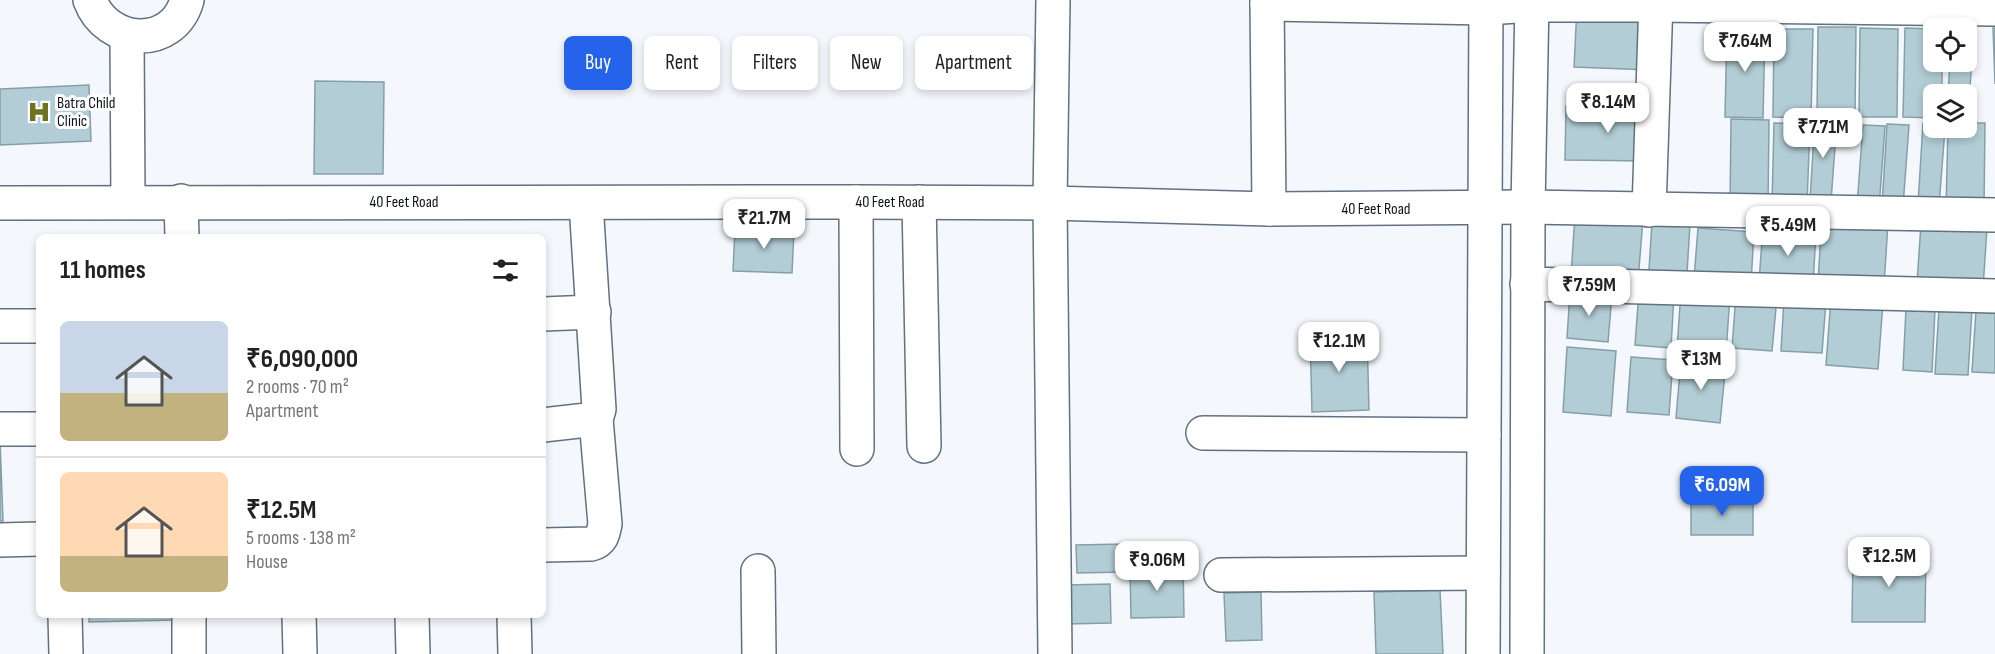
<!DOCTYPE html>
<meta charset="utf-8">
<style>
:root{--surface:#fff;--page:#f2f2f2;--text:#222;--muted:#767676;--line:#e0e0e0;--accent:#2563eb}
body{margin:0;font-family:"Sofia Sans Condensed",sans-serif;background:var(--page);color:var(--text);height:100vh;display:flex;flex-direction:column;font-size:22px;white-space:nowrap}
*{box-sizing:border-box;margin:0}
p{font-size:20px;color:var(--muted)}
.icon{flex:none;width:33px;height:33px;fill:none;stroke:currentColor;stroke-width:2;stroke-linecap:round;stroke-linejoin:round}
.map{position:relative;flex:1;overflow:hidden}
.panel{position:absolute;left:36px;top:234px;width:510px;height:384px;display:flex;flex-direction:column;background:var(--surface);border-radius:9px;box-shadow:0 3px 9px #0003}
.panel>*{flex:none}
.banner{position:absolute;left:564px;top:36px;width:570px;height:54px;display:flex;gap:12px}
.buttons{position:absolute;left:1923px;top:18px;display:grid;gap:12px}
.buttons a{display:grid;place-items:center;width:54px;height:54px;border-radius:9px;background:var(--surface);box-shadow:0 3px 9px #0003;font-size:30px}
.price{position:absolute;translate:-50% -51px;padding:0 14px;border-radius:12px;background:#fff;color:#222;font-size:20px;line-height:39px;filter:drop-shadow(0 2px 3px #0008)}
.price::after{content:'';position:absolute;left:50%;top:36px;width:18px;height:14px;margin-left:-9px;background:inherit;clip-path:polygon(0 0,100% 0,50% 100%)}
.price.selected{background:var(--accent);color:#fff}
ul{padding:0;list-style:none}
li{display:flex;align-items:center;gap:18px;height:150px;padding:0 24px}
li+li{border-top:2px solid var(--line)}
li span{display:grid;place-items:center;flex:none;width:168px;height:120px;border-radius:9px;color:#555}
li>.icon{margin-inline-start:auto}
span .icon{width:72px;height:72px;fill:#fffc;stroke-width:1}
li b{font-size:26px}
h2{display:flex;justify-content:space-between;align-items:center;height:72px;padding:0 24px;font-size:26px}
.pill{padding:0 21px;border-radius:9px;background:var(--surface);box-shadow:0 3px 9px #0003;font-size:21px;line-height:54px}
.pill.selected{background:var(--accent);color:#fff}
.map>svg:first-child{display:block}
.building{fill:#b2cdd5;stroke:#869fa7;stroke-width:1.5}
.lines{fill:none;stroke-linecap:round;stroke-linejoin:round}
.minor-casing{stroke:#617180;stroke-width:36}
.minor{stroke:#fff;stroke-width:33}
.labels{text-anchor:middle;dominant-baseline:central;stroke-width:6;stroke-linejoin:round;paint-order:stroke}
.poi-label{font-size:16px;fill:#0d1419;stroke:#fff;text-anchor:start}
.street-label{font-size:16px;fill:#0d1419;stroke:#fff}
</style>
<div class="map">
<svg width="1995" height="654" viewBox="0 0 1995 654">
<rect width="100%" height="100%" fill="#f4f8fc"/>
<g class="building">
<path d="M1577 7 1652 10 1650 70 1574 67Z"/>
<path d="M1818 27H1856L1855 116 1817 115Z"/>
<path d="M1727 28 1765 29 1763 118 1725 117Z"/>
<path d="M1860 28 1898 29 1897 117H1859Z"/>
<path d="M1905 28 1934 29V62H1942V94H1934V118L1903 117Z"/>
<path d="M1993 28H1995V84Z"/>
<path d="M1774 29H1813L1811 118 1773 117Z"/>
<path d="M1966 32H1974L1968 114 1966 94H1948L1950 62H1966Z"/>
<path d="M315 81 384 82 383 174H314Z"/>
<path d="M89 85 91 141 0 145V89Z"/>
<path d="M1566 106 1651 108 1650 161 1565 160Z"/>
<path d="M1815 118 1837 120 1831 201 1810 200Z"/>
<path d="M1731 119 1769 120 1768 208H1730Z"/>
<path d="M1774 123 1810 124 1807 204 1772 203Z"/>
<path d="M1923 123H1934V128H1945L1939 206 1918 204Z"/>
<path d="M1966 123H1985L1984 208H1946L1948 128H1966Z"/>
<path d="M1887 124 1909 125 1903 207 1882 205Z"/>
<path d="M1863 125 1885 126 1879 208 1857 206Z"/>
<path d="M1575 214 1643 219 1638 281 1571 276Z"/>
<path d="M1822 218 1888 223 1884 285 1818 281Z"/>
<path d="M1652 222 1690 224 1687 273 1649 270Z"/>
<path d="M1921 224 1987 228 1983 288 1917 283Z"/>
<path d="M1763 227 1816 231 1813 286 1759 282Z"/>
<path d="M735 228 794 230 792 273 733 271Z"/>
<path d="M1698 228 1754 232 1751 283 1694 279Z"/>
<path d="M110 235V237H66V236Z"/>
<path d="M1639 291 1674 294 1671 348 1635 345Z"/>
<path d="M1681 291 1730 295 1726 353 1677 349Z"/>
<path d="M1570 292 1612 295 1608 342 1567 338Z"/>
<path d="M1736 294 1777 297 1772 351 1732 348Z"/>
<path d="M1784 298 1826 301 1822 353 1781 351Z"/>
<path d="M1831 298 1883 302 1878 369 1826 365Z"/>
<path d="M1906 308 1935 310 1932 372 1903 370Z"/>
<path d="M1939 308 1972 310 1968 375 1935 374Z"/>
<path d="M1976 310 1995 311V373L1972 372Z"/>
<path d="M1367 334 1369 410 1312 412 1310 336Z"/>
<path d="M1567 347 1616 351 1611 416 1563 412Z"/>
<path d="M1631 357 1673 360 1669 415 1627 412Z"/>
<path d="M1681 360 1726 364 1720 423 1676 418Z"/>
<path d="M0 439 3 521H0Z"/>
<rect x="1691" y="499" width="62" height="36"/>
<path d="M1124 544 1126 572 1077 573 1076 545Z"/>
<path d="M1853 554H1926L1925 622H1852Z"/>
<path d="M1183 565 1184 617 1131 618 1130 567Z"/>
<path d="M1110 584 1111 623 1067 624 1066 585Z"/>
<path d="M1440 590 1443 654H1376L1374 592Z"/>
<path d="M1261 592 1262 640 1226 641 1224 593Z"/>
<path d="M89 615H175V620L89 622Z"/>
</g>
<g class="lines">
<g class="minor-casing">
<g id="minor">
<path d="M90 0C107 46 173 50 187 0"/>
<path d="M1053 0 1050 203 1055 654"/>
<path d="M1267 0 1269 209"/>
<path d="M1267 4 1486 8 1532 5H1656L1995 9"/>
<path d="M127 35 128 202"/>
<path d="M181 201 182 237"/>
<path d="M856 202 857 449"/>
<path d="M919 202 924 446"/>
<path d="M0 203 856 202 1050 203 1269 209 1528 207 1995 215"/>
<path d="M1649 210 1656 0"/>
<path d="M1527 284 1995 296"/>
<path d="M543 314 594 312"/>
<path d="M0 326H39"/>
<path d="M543 425 596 419 599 409 586 203"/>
<path d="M0 429H39"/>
<path d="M1203 433 1484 435"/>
<path d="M0 540 39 539"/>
<path d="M543 545 591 544C602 541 603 534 605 524L596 419"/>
<path d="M758 571 759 654"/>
<path d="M1221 575 1483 573"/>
<path d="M65 615 66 654"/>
<path d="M189 615V654"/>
<path d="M299 615 300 654"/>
<path d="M412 615 413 654"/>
<path d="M514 615 515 654"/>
<path d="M1483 654 1486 0"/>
<path d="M1527 654 1528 207 1532 0"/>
</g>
</g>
<use href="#minor" class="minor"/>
</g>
<defs>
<g id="hospital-bare" transform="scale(1.8)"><path d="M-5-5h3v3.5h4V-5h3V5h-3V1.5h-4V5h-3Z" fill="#6b731c" stroke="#fff" stroke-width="2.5" paint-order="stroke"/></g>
</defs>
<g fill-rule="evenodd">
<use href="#hospital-bare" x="39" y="112"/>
</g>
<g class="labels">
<g class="poi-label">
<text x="57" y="103">Batra Child<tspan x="57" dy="18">Clinic</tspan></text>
</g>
<g class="street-label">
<text x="404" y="202">40 Feet Road</text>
<text x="890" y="202">40 Feet Road</text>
<text x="1376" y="209">40 Feet Road</text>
</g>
</g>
</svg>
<div class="buttons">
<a><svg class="icon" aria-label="locate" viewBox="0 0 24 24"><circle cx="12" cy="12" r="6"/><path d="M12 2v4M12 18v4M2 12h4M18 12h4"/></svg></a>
<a><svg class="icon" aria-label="layers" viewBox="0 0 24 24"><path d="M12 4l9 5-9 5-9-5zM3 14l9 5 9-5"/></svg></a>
</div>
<b class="price" style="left:1745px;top:73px">₹7.64M</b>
<b class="price" style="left:1608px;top:134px">₹8.14M</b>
<b class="price" style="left:1823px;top:159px">₹7.71M</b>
<b class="price" style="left:764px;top:250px">₹21.7M</b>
<b class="price" style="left:1788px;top:257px">₹5.49M</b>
<b class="price" style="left:1589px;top:317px">₹7.59M</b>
<b class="price" style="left:1339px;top:373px">₹12.1M</b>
<b class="price" style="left:1701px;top:391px">₹13M</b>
<b class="price selected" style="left:1722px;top:517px">₹6.09M</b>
<b class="price" style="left:1889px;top:588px">₹12.5M</b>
<b class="price" style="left:1157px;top:592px">₹9.06M</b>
<div class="banner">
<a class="pill selected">Buy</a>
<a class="pill">Rent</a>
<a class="pill">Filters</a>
<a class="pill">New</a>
<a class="pill">Apartment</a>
</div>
<section class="panel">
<h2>11 homes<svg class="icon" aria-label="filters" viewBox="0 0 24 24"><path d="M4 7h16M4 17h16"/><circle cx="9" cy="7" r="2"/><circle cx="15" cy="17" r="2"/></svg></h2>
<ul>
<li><span style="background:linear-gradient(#c9d6e8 60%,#c2b280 0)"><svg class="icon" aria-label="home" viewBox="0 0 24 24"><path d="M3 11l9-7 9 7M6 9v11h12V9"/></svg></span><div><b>₹6,090,000</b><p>2 rooms · 70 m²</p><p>Apartment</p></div></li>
<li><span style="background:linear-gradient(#ffd9b3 70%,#c2b280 0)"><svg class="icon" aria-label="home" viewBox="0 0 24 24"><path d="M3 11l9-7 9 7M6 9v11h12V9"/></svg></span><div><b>₹12.5M</b><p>5 rooms · 138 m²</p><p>House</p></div></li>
</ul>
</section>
</div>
